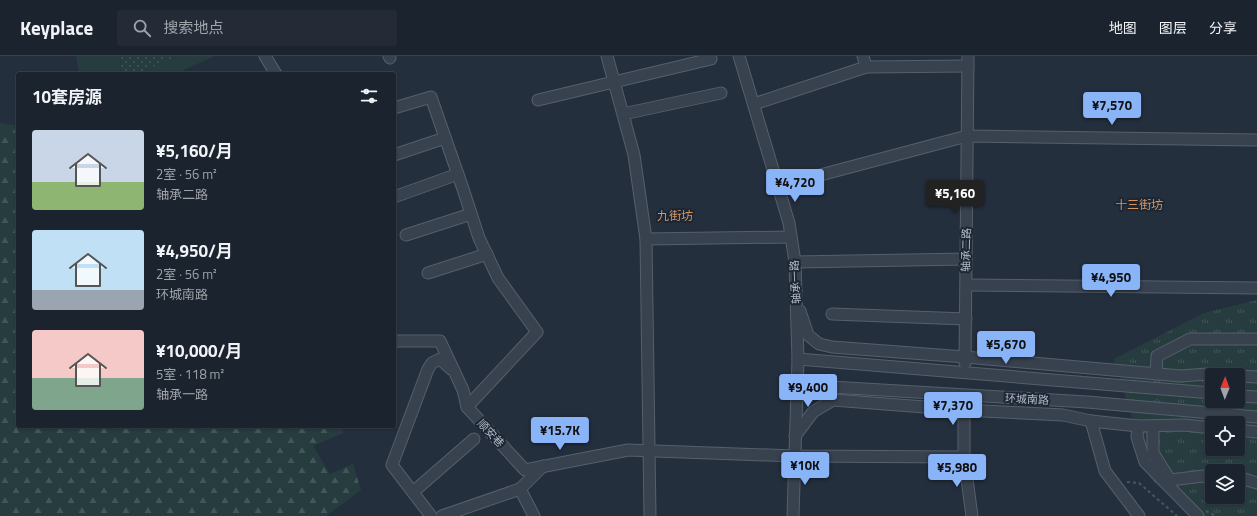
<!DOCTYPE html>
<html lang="zh">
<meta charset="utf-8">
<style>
:root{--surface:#1b232e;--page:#242b36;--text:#f1f3f6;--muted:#a0a4aa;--line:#39404a;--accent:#8ab4f8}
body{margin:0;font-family:"Titillium Web","Noto Sans SC",sans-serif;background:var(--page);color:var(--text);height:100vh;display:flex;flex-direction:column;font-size:15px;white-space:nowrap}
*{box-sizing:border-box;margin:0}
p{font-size:13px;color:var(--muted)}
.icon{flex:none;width:22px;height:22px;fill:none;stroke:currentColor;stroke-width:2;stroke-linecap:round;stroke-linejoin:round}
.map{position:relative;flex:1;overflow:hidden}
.sheet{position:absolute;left:16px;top:16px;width:380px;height:356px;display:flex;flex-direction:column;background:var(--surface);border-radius:4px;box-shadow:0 1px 3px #0004,0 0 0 1px var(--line)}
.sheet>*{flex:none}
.needle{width:26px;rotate:1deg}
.buttons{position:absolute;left:1205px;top:312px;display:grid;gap:8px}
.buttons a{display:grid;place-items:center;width:40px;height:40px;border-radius:4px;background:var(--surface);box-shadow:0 1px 3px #0004,0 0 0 1px var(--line);font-size:20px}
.price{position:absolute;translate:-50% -34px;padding:0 9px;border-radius:4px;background:var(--accent);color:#111;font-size:13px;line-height:26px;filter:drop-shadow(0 1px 2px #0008)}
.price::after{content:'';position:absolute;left:50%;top:24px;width:12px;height:9px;margin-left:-6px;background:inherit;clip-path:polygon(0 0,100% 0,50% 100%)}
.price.active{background:#222;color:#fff}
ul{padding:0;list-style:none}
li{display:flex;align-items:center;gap:12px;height:100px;padding:0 16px}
li span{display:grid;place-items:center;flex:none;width:112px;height:80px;border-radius:4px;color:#555}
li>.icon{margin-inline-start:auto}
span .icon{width:48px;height:48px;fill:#fffc;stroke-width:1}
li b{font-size:17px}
h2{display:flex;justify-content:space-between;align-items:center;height:48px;padding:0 16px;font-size:17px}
header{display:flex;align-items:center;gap:24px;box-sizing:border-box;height:56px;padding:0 20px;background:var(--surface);border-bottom:1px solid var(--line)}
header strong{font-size:19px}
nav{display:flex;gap:22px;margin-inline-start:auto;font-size:14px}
.search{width:280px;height:36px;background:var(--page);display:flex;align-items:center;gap:10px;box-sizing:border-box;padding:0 14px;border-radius:4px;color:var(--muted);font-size:15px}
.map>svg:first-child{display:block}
.grass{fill:url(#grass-tufts);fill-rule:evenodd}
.forest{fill:url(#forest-firs)}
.garden{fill:url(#garden-dots)}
.pitch{fill:#263c3f}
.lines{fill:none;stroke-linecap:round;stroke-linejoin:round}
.minor-casing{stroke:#565f6c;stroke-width:13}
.path{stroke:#44595c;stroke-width:2;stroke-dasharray:3 3;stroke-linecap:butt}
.minor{stroke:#38414e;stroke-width:11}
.labels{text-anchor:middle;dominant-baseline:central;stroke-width:4;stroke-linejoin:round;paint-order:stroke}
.street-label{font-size:11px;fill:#b4bcc9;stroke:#1d2633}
.neighbourhood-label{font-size:12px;fill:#d59563;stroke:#1d2633}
</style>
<header>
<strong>Keyplace</strong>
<div class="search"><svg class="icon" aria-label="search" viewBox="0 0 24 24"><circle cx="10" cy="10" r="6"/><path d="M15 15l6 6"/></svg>搜索地点</div>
<nav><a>地图</a><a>图层</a><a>分享</a></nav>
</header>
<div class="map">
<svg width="1257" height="460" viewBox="0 0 1257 460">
<defs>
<pattern id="grass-tufts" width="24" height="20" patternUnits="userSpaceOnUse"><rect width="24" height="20" fill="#263c3f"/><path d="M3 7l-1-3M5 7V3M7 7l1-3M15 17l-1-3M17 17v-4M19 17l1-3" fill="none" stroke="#435659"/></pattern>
<pattern id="forest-firs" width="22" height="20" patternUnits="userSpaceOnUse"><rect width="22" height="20" fill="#263c3f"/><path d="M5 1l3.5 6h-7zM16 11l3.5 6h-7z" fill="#435659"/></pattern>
<pattern id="garden-dots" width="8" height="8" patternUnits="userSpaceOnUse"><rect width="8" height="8" fill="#263c3f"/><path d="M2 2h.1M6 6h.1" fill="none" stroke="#435659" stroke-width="1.8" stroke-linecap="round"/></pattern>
</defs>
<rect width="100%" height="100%" fill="#242f3e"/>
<path class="grass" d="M1257 244V460H1191L1150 422 1114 303 1204 257ZM1212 319H1238V345H1212ZM1212 367H1238V393H1212ZM1212 415H1238V441H1212Z"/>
<path class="forest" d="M0 67 18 70V370H341L343 377 313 390 330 418 353 408 361 434 326 460H0Z"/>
<path class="garden" d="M120 0H178L138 18H123L121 16Z"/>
<g class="pitch">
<path d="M76 0H120L121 18H79Z"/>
<path d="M178 0H215L175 18H138Z"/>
</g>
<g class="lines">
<g class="minor-casing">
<g id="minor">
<path d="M265 0 276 18"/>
<path d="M389 0 390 2"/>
<path d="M607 0 634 99 646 183 650 460"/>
<path d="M739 0 789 167 795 206 798 303 793 460"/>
<path d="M863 0 866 11 968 10"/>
<path d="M538 44 711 3"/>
<path d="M754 48 866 11"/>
<path d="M394 52 431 41 463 133 479 182 498 222 537 276 467 351"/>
<path d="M623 58 721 37"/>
<path d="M394 99 445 82"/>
<path d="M779 130 967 80 1257 84"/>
<path d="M394 141 458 118"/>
<path d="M406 179 471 158"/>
<path d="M646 183 791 181"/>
<path d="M795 206 966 203"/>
<path d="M428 217 487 198"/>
<path d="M966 229 1257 232"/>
<path d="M800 255 808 279 819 288 832 291 965 301 1181 320 1207 318 1225 319"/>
<path d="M832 258 966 263"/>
<path d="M394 285H440L463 334 467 351 525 414 628 394 795 400 964 401"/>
<path d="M798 303 1212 337"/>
<path d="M965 307 968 0"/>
<path d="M1156 318 1157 300 1190 283H1257"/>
<path d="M1238 320 1257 321"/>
<path d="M797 329 1087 346 1257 361"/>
<path d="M1238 340 1257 341"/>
<path d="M964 347V401L972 460"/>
<path d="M1091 365 1105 415 1139 460"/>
<path d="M1138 370 1137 381 1145 406 1198 460"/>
<path d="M1153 370V397L1170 424 1212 419"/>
<path d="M1238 374 1257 376"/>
<path d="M795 380 813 356 833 344 964 354 1063 359 1091 365 1138 370 1184 369 1212 372"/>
<path d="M1238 421 1257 427"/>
<path d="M413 436 474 383"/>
<path d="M431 460 392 409 428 313 432 307 440 303 451 313"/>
<path d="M442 460 520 433"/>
<path d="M534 460 520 433 543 410"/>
</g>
</g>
<g class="path">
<path d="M1127 426 1139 427 1177 460"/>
<path d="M1206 455 1216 460"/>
</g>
<use href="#minor" class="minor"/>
</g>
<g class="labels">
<g class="street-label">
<text transform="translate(966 194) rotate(-89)">轴承二路</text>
<text transform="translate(795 226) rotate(-93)">轴承一路</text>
<text transform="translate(1027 343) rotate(3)">环城南路</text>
<text transform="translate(491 377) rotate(47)">顺安巷</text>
</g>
<g class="neighbourhood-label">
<text x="1139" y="148">十三街坊</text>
<text x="675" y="159">九街坊</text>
</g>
</g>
</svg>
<div class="buttons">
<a><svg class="needle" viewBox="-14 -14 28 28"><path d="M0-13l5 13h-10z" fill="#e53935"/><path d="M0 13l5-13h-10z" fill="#a0a4aa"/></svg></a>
<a><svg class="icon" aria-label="locate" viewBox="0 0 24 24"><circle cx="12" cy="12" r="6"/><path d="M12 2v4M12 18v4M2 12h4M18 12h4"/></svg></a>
<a><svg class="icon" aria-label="layers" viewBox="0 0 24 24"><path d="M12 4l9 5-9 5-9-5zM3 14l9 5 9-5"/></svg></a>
</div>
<b class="price" style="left:1112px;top:70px">¥7,570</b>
<b class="price" style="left:795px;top:147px">¥4,720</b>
<b class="price active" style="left:955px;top:158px">¥5,160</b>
<b class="price" style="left:1111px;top:242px">¥4,950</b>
<b class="price" style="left:1006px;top:309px">¥5,670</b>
<b class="price" style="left:808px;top:352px">¥9,400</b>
<b class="price" style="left:953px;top:370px">¥7,370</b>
<b class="price" style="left:560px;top:395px">¥15.7K</b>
<b class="price" style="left:805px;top:430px">¥10K</b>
<b class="price" style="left:957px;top:432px">¥5,980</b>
<section class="sheet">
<h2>10套房源<svg class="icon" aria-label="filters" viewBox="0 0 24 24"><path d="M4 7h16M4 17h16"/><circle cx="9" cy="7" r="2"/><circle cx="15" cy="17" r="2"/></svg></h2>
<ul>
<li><span style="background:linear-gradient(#c9d6e8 65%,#8fb573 0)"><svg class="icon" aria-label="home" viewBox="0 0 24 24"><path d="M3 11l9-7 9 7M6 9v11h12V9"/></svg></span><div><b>¥5,160/月</b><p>2室 · 56 m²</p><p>轴承二路</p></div></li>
<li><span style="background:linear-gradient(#bfe0f5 75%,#9aa5b1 0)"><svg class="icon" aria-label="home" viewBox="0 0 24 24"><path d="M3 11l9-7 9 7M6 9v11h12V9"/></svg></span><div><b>¥4,950/月</b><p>2室 · 56 m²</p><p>环城南路</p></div></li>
<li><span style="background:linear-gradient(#f6c9c9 60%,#7fa58c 0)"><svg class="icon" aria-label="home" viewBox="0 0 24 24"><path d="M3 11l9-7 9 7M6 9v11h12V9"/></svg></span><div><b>¥10,000/月</b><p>5室 · 118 m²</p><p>轴承一路</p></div></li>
</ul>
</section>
</div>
